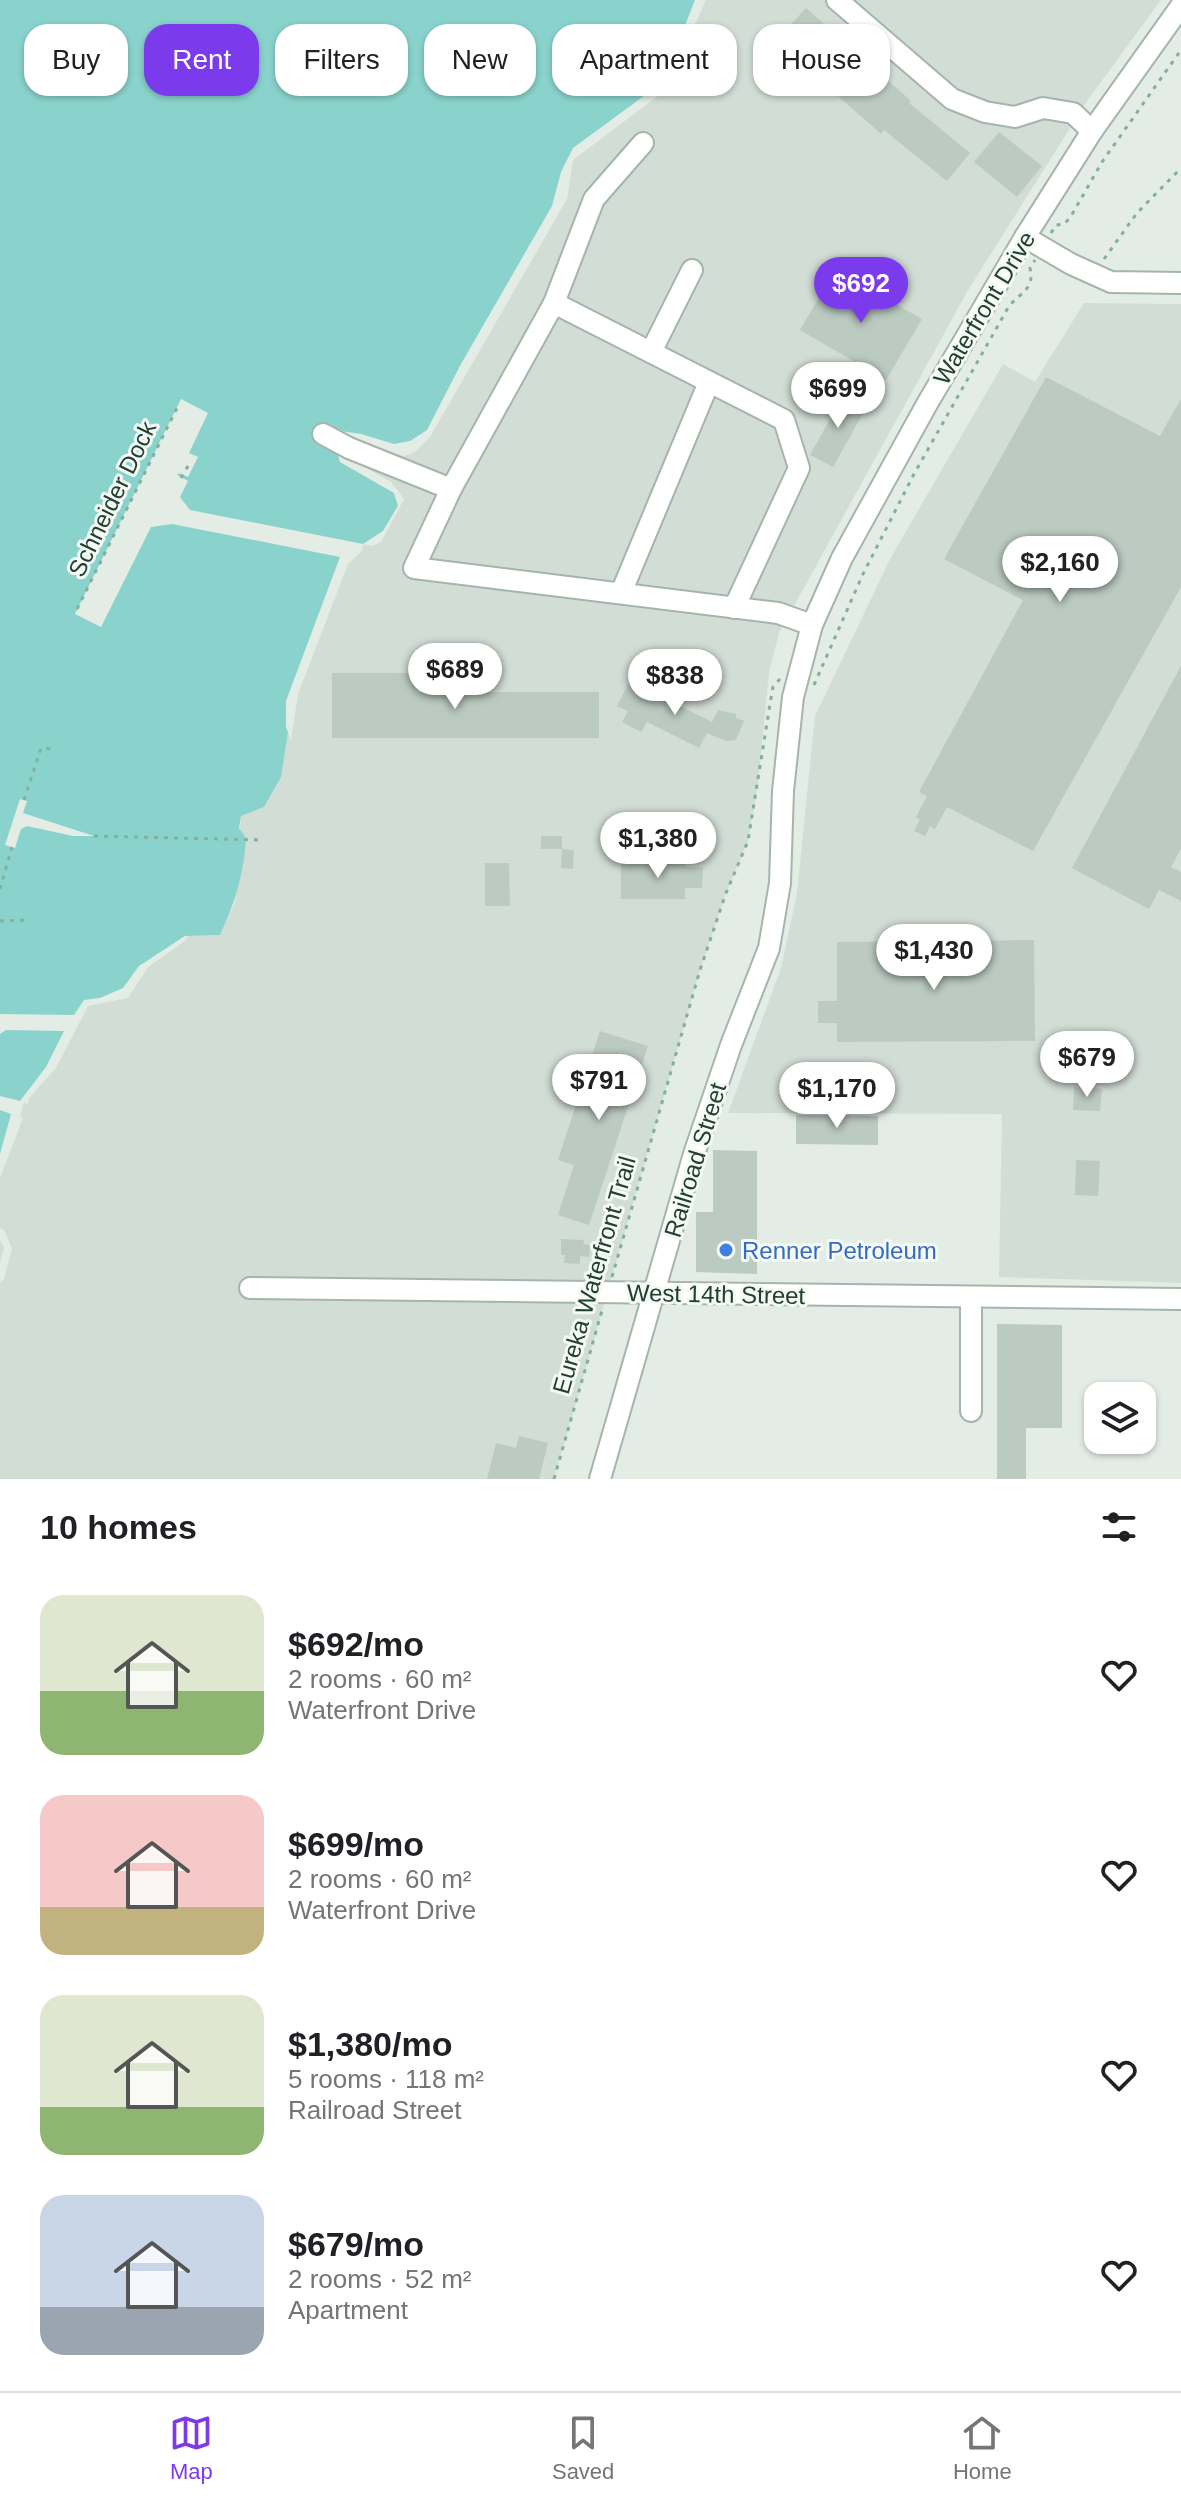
<!DOCTYPE html>
<meta charset="utf-8">
<style>
:root{--surface:#fff;--page:#f2f2f2;--text:#202124;--muted:#757577;--line:#e0e0e0;--accent:#7c3aed}
body{margin:0;font-family:Helvetica,sans-serif;background:var(--page);color:var(--text);height:100vh;display:flex;flex-direction:column;font-size:30px;white-space:nowrap}
*{box-sizing:border-box;margin:0}
p{font-size:26px;color:var(--muted)}
.icon{flex:none;width:44px;height:44px;fill:none;stroke:currentColor;stroke-width:2;stroke-linecap:round;stroke-linejoin:round}
.map{position:relative;height:1479px;overflow:hidden}
.details{display:flex;flex-direction:column;background:var(--surface);flex:1}
.details>*{flex:none}
.top-card{position:absolute;left:24px;top:24px;width:1134px;height:72px;display:flex;gap:16px}
.controls{position:absolute;left:1084px;top:1382px;display:grid;gap:16px}
.controls a{display:grid;place-items:center;width:72px;height:72px;border-radius:16px;background:var(--surface);box-shadow:0 2px 6px #0004;font-size:40px}
.price{position:absolute;translate:-50% -68px;padding:0 18px;border-radius:28px;background:#fff;color:#222;font-size:26px;line-height:52px;filter:drop-shadow(0 2px 4px #0008)}
.price::after{content:'';position:absolute;left:50%;top:48px;width:24px;height:18px;margin-left:-12px;background:inherit;clip-path:polygon(0 0,100% 0,50% 100%)}
.price.selected{background:var(--accent);color:#fff}
ul{padding:0;list-style:none}
li{display:flex;align-items:center;gap:24px;height:200px;padding:0 40px}
li span{display:grid;place-items:center;flex:none;width:224px;height:160px;border-radius:24px;color:#555}
li>.icon{margin-inline-start:auto}
span .icon{width:96px;height:96px;fill:#fffc;stroke-width:1}
li b{font-size:34px}
h2{display:flex;justify-content:space-between;align-items:center;height:96px;padding:0 40px;font-size:34px}
.chip{padding:0 28px;border-radius:24px;background:var(--surface);box-shadow:0 2px 6px #0004;font-size:28px;line-height:72px}
.chip.selected{background:var(--accent);color:#fff}
.dock{display:flex;justify-content:space-around;align-items:center;height:112px;border-top:2px solid var(--line);background:var(--surface);font-size:22px;color:var(--muted)}
.dock a{display:grid;justify-items:center;gap:4px}
.dock .selected{color:var(--accent)}
.map>svg:first-child{display:block}
.built{fill:#d1ddd5}
.water{fill:#8ad3cd}
.pier{fill:#e3ede6}
.building{fill:#bbcbc1}
.lines{fill:none;stroke-linecap:round;stroke-linejoin:round}
.minor-casing{stroke:#a5b5ac;stroke-width:24}
.path{stroke:#83b198;stroke-width:3;stroke-dasharray:4 6;stroke-linecap:butt}
.minor{stroke:#fff;stroke-width:20}
.shop-dot{fill:#3f7fe0;stroke:#f4f9f5;stroke-width:3}
.labels{text-anchor:middle;dominant-baseline:central;stroke-width:6;stroke-linejoin:round;paint-order:stroke}
.street-label{font-size:24px;fill:#223f30;stroke:#f4f9f5}
.shop-label{font-size:24px;fill:#366cbe;stroke:#f4f9f5;text-anchor:start}
</style>
<div class="map">
<svg width="1181" height="1479" viewBox="0 0 1181 1479">
<rect width="100%" height="100%" fill="#e3ede6"/>
<g class="built">
<path d="M702 0H1161L1087 101 967 292 779 633 769 672 758 784 748 841 726 893 700 970 554 1479H0V1174L26 1096 85 1003 185 936 220 935 235 903 241 816 264 807 294 693 344 459 354 438 569 158Z"/>
<path d="M1084 303 1181 304V1283L999 1277 1002 1114 728 1113 781 968 797 893 815 716 890 559 1003 364 1035 382Z"/>
</g>
<path class="water" d="M0 0H702L665 86 569 158 563 197 428 433 413 449 353 438 344 459 389 486 401 501 378 540 363 544 345 562 294 693 281 777 264 807 241 816 239 828 246 838C244 874 235 903 220 935L185 936 145 964 126 994 85 1003 53 1066 26 1096 0 1174Z"/>
<g class="pier">
<path d="M695 0H706L666 90 573 160 567 199 430 437 415 452 404 456 383 450 340 431 361 434 394 444 410 441 427 430 461 364 552 206 561 172 573 148 663 82Z"/>
<path d="M181 399 208 413 189 453 198 457 188 477 179 473 177 475 188 481 180 497 190 510 363 544 383 531 398 506 394 493 340 462 337 451 391 482 404 499 381 542 372 546 363 544 362 551 348 564 298 694 291 740 286 727V701L340 557 172 524 151 527 101 627 75 614Z"/>
<path d="M20 799 27 801 23 813 94 836H73L27 826 21 829 15 848 5 845Z"/>
<path d="M185 936H188L186 940 148 967 128 998 88 1006 56 1068 29 1098 28 1104 24 1103 20 1116 23 1118 0 1178V1154L11 1114 0 1110V1096L20 1101 46 1067 64 1031 6 1030 0 1034V1014L74 1015 84 1000 100 998 123 988 139 966Z"/>
<path d="M0 1228 4 1230 12 1249 4 1279 0 1282V1262L4 1248 0 1240Z"/>
</g>
<g class="building">
<path d="M806 8 911 101 909 103 970 153 947 181 884 130 881 134 776 41Z"/>
<path d="M999 132 1042 166 1017 197 974 162Z"/>
<path d="M835 270 922 319 886 380 800 330Z"/>
<path d="M1046 377 1160 436 1181 399V587L1033 851 947 807 935 829 930 826 925 836 914 831 920 820 916 817 927 796 919 792 1023 600 944 559Z"/>
<path d="M844 394 867 406 833 467 810 455Z"/>
<path d="M1181 666V849L1171 867 1181 872V901L1159 890 1149 909 1072 868Z"/>
<path d="M332 673H418V692H599V738H332Z"/>
<path d="M630 681 712 722 718 710 736 714V718L744 721 736 740 726 741 707 733 699 748 647 722 641 732 622 722 628 711 617 706Z"/>
<path d="M541 836H562V849L574 850 573 869 561 868 562 849H541Z"/>
<path d="M621 861 685 862V867H703L702 888H685V899H621Z"/>
<path d="M485 863H509L510 906H485Z"/>
<path d="M1034 940 1035 1041 837 1042V1023H818V1001H837V942Z"/>
<path d="M600 1031 648 1046 589 1225 558 1215 574 1165 558 1160Z"/>
<path d="M1074 1087 1102 1089 1100 1111 1073 1110Z"/>
<path d="M796 1115 878 1116V1145L796 1144Z"/>
<path d="M713 1150 757 1151V1274L696 1272V1212H713Z"/>
<path d="M1076 1160 1100 1161 1098 1196 1075 1195Z"/>
<path d="M561 1239 584 1240 583 1244 590 1245 589 1257 580 1256V1264L564 1263 565 1255H561Z"/>
<path d="M997 1324 1062 1325V1428H1026V1479H997Z"/>
<path d="M519 1436 548 1443 539 1479H487L496 1443 516 1448Z"/>
</g>
<g class="lines">
<g class="minor-casing">
<g id="minor">
<path d="M837 0 952 99 985 112 1015 117 1043 108 1073 113 1092 131"/>
<path d="M643 143 594 199 554 303 451 489 414 568 778 613 812 625"/>
<path d="M1025 237 1071 264 1111 282 1181 283"/>
<path d="M554 303 784 420 799 468 734 608"/>
<path d="M651 352 692 270"/>
<path d="M323 434 349 448 451 489"/>
<path d="M621 593 709 382"/>
<path d="M250 1288 1181 1299"/>
<path d="M971 1297V1411"/>
<path d="M600 1479 694 1154 731 1045 769 948 780 883 783 791 793 697 812 625 842 558 927 404 1025 237 1092 131 1181 6"/>
</g>
</g>
<g class="path">
<path d="M1051 233 1056 225 1064 224 1070 218 1102 162 1181 50"/>
<path d="M1104 259 1137 213 1181 168"/>
<path d="M181 478 188 466"/>
<path d="M77 609 179 404"/>
<path d="M814 685 863 574 914 474 1009 306C1021 292 1035 289 1030 268L1035 260"/>
<path d="M24 800 41 748 55 749"/>
<path d="M94 836 262 840"/>
<path d="M0 889 12 847"/>
<path d="M0 921 28 920"/>
<path d="M612 1277 700 970 726 893 748 841 770 704 773 687 780 679"/>
<path d="M554 1479 603 1307"/>
</g>
<use href="#minor" class="minor"/>
</g>
<circle class="shop-dot" cx="726" cy="1250" r="8"/>
<g class="labels">
<g class="street-label">
<text transform="translate(984 308) rotate(-59)">Waterfront Drive</text>
<text transform="translate(112 499) rotate(-64)">Schneider Dock</text>
<text transform="translate(695 1160) rotate(-73)">Railroad Street</text>
<text transform="translate(594 1275) rotate(-74)">Eureka Waterfront Trail</text>
<text transform="translate(716 1294) rotate(1)">West 14th Street</text>
</g>
<g class="shop-label">
<text x="742" y="1250">Renner Petroleum</text>
</g>
</g>
</svg>
<div class="controls">
<a><svg class="icon" aria-label="layers" viewBox="0 0 24 24"><path d="M12 4l9 5-9 5-9-5zM3 14l9 5 9-5"/></svg></a>
</div>
<b class="price selected" style="left:861px;top:325px">$692</b>
<b class="price" style="left:838px;top:430px">$699</b>
<b class="price" style="left:1060px;top:604px">$2,160</b>
<b class="price" style="left:455px;top:711px">$689</b>
<b class="price" style="left:675px;top:717px">$838</b>
<b class="price" style="left:658px;top:880px">$1,380</b>
<b class="price" style="left:934px;top:992px">$1,430</b>
<b class="price" style="left:1087px;top:1099px">$679</b>
<b class="price" style="left:599px;top:1122px">$791</b>
<b class="price" style="left:837px;top:1130px">$1,170</b>
<div class="top-card">
<a class="chip">Buy</a>
<a class="chip selected">Rent</a>
<a class="chip">Filters</a>
<a class="chip">New</a>
<a class="chip">Apartment</a>
<a class="chip">House</a>
</div>
</div>
<section class="details">
<h2>10 homes<svg class="icon" aria-label="filters" viewBox="0 0 24 24"><path d="M4 7h16M4 17h16"/><circle cx="9" cy="7" r="2"/><circle cx="15" cy="17" r="2"/></svg></h2>
<ul>
<li><span style="background:linear-gradient(#dfe7d0 60%,#8fb573 0)"><svg class="icon" aria-label="home" viewBox="0 0 24 24"><path d="M3 11l9-7 9 7M6 9v11h12V9"/></svg></span><div><b>$692/mo</b><p>2 rooms · 60 m²</p><p>Waterfront Drive</p></div><svg class="icon" aria-label="heart" viewBox="0 0 24 24"><path d="M12 20l-8-8c-3-5 5-10 8-4 3-6 11-1 8 4z"/></svg></li>
<li><span style="background:linear-gradient(#f6c9c9 70%,#c2b280 0)"><svg class="icon" aria-label="home" viewBox="0 0 24 24"><path d="M3 11l9-7 9 7M6 9v11h12V9"/></svg></span><div><b>$699/mo</b><p>2 rooms · 60 m²</p><p>Waterfront Drive</p></div><svg class="icon" aria-label="heart" viewBox="0 0 24 24"><path d="M12 20l-8-8c-3-5 5-10 8-4 3-6 11-1 8 4z"/></svg></li>
<li><span style="background:linear-gradient(#dfe7d0 70%,#8fb573 0)"><svg class="icon" aria-label="home" viewBox="0 0 24 24"><path d="M3 11l9-7 9 7M6 9v11h12V9"/></svg></span><div><b>$1,380/mo</b><p>5 rooms · 118 m²</p><p>Railroad Street</p></div><svg class="icon" aria-label="heart" viewBox="0 0 24 24"><path d="M12 20l-8-8c-3-5 5-10 8-4 3-6 11-1 8 4z"/></svg></li>
<li><span style="background:linear-gradient(#c9d6e8 70%,#9aa5b1 0)"><svg class="icon" aria-label="home" viewBox="0 0 24 24"><path d="M3 11l9-7 9 7M6 9v11h12V9"/></svg></span><div><b>$679/mo</b><p>2 rooms · 52 m²</p><p>Apartment</p></div><svg class="icon" aria-label="heart" viewBox="0 0 24 24"><path d="M12 20l-8-8c-3-5 5-10 8-4 3-6 11-1 8 4z"/></svg></li>
</ul>
</section>
<nav class="dock">
<a class="selected"><svg class="icon" aria-label="map" viewBox="0 0 24 24"><path d="M3 6l6-2 6 2 6-2v14l-6 2-6-2-6 2zM9 4v14M15 6v14"/></svg>Map</a>
<a><svg class="icon" aria-label="saved" viewBox="0 0 24 24"><path d="M7 4h10v16l-5-4-5 4z"/></svg>Saved</a>
<a><svg class="icon" aria-label="home" viewBox="0 0 24 24"><path d="M3 11l9-7 9 7M6 9v11h12V9"/></svg>Home</a>
</nav>
